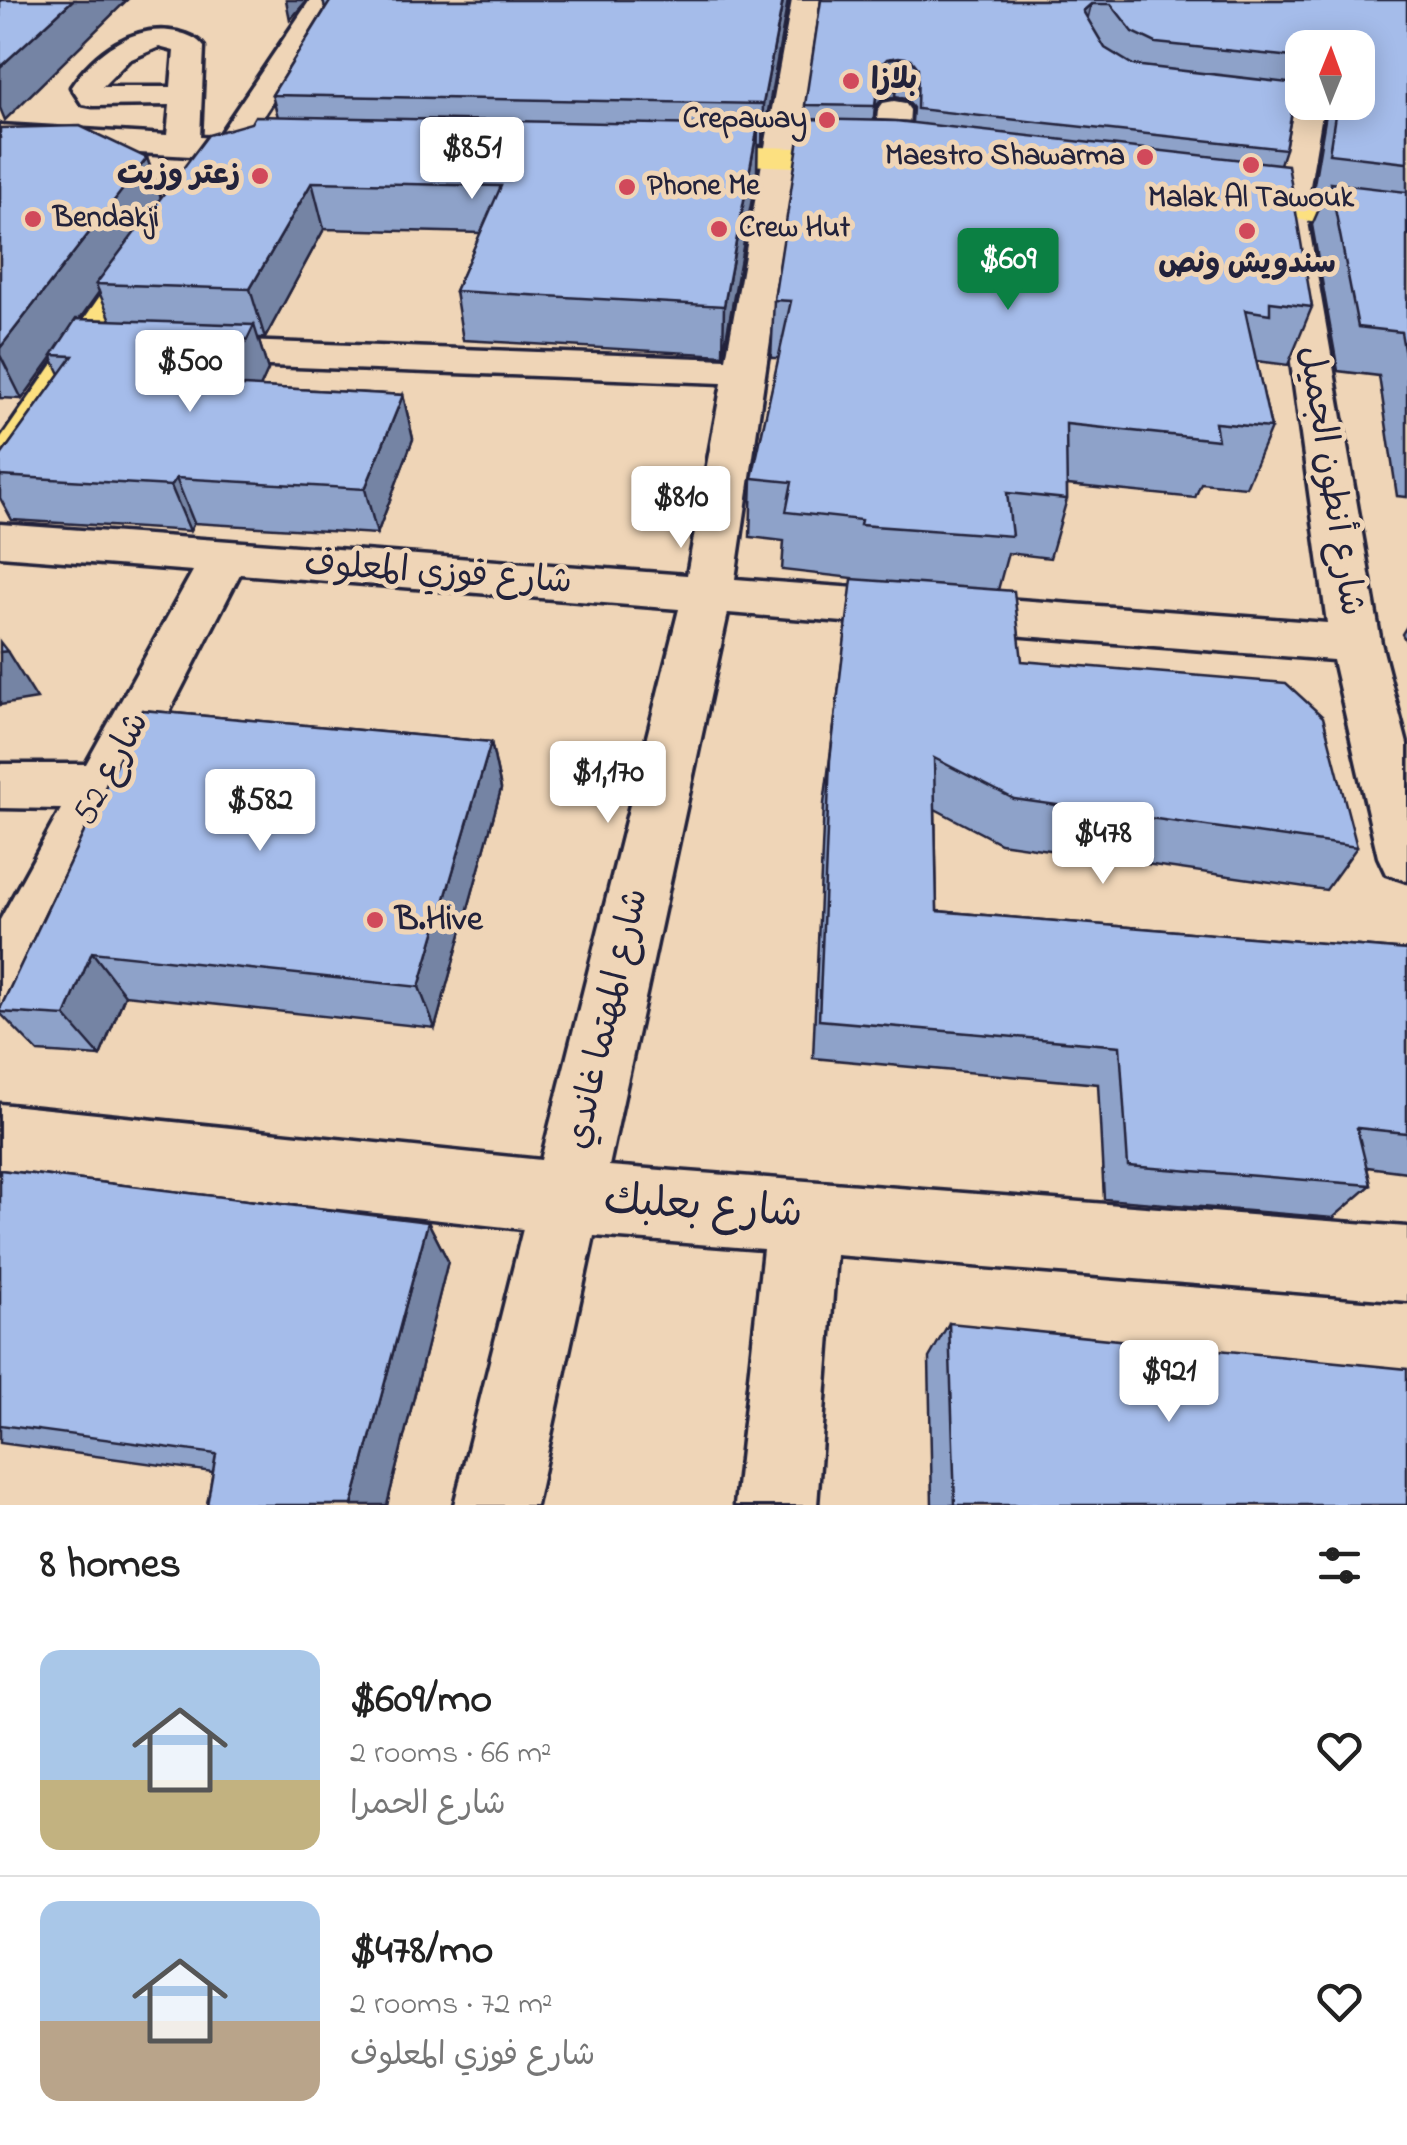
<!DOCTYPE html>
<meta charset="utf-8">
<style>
:root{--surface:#fff;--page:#f6f6f6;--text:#222;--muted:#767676;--line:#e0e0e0;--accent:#0b8043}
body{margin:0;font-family:"Indie Flower","Playpen Sans Arabic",sans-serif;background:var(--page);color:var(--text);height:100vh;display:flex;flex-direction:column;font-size:38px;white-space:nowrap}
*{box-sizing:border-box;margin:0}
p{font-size:32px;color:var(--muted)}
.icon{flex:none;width:55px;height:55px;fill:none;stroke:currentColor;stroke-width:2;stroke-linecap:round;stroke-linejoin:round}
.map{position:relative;height:1505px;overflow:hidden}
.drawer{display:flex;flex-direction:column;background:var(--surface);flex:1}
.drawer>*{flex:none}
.needle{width:65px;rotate:1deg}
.tools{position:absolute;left:1285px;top:30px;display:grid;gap:20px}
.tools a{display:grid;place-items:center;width:90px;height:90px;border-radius:20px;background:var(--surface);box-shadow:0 5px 25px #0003;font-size:50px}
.price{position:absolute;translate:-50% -85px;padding:0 22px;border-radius:10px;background:#fff;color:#222;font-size:32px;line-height:65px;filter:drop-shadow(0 2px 5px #0008)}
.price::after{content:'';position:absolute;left:50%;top:60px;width:30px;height:22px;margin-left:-15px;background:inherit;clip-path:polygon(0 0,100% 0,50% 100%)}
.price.current{background:var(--accent);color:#fff}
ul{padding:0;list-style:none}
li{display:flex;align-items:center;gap:30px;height:250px;padding:0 40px}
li+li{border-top:2px solid var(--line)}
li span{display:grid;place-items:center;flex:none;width:280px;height:200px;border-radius:20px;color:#555}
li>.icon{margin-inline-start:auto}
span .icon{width:120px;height:120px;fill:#fffc;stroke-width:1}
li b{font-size:42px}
h2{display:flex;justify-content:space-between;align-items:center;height:120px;padding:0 40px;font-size:42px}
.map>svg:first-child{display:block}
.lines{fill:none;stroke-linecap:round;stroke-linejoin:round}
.minor-casing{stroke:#22223b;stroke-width:7}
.major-casing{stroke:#22223b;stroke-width:7}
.minor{fill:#efd5b7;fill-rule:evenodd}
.major{fill:#fce080;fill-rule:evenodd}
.wall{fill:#8ea2c9;stroke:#22223b;stroke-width:2.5;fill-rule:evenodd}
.shaded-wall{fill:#7484a4;stroke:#22223b;stroke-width:2.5}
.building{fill:#a5bcea;stroke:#22223b;stroke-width:2.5}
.poi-dot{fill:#d1495b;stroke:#efd5b7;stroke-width:4}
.labels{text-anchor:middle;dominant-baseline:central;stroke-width:10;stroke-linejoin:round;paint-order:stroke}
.far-poi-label{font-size:30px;font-weight:bold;fill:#22223b;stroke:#efd5b7;text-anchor:start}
.street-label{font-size:35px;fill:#22223b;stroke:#efd5b7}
.poi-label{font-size:35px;font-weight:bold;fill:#22223b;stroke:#efd5b7;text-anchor:start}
.near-street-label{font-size:42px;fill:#22223b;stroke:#efd5b7}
</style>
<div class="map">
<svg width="1407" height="1505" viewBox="0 0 1407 1505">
<rect width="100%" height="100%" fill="#efd5b7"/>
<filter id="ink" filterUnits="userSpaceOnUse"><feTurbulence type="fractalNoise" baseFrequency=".01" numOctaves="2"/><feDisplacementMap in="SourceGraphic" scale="20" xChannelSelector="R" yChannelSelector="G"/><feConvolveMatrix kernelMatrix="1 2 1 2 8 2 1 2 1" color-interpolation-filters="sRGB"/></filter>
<g filter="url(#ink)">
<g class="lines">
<g class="minor-casing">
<g id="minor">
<path d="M310 0H338L238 155 226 158 0 145V125L167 135 170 105 93 106 82 104 71 87C94 53 133 23 177 32 188 35 197 38 204 47L200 137 217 138ZM159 47 174 51 171 87H102L129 60Z"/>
<path d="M792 0H820L735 579 1327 623 1270 210 1293 102 1302 94V102H1324L1306 210 1381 643 1407 744V881L1386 874 1378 857 1333 660 728 613 609 1166 1407 1227V1301L836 1255 817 1505H735L763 1249 594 1236 536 1505H454L523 1229 0 1172V1104L541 1160 679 609 240 574 22 1000 0 1008V920L61 809 0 808V764H86L193 571 0 556V524L687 575 722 383 189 363 175 360 169 351 175 342 189 339 726 359Z"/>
<path d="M894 101 905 103 910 110 907 161 902 168H878L873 161 878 110 883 103Z"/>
</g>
</g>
<g class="major-casing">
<g id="major">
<path d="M683 145 872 150 884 153 889 160 884 167 872 170 671 162 666 155 671 148Z"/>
<path d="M1220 191 1407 211V233L1208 208 1203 201 1208 194Z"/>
<path d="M149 241 162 244 167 252 16 483 0 487V440L136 244Z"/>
</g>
</g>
<use href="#minor" class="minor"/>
<use href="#major" class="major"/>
</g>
<g class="wall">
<path d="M323 0H788L762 145H757V172L723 355 463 340 455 291 481 233 324 229 265 338H258L268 370 260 387 403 395 413 439 377 534 194 523 190 531 12 520 0 498V457L60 374 52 357 22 399 0 398V128L147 158 161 198 278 117 272 95 325 9ZM99 292 111 320 79 319Z"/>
<path d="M821 0H1407V497L1397 496 1379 376 1338 371 1312 225 1324 198 1312 196 1328 102H1358V48H1302V91L1295 96 1285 149 1280 164 1312 307 1288 365 1256 361 1271 428 1246 487 1201 483 1195 498 1067 485V499L1050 558 1008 553 998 590 1022 661 1357 847 1326 890 1000 843 935 809 937 911 1407 950V1172L1367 1167 1371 1185 1333 1218 1104 1199 1098 1084 813 1058 824 804 853 578 782 570 784 541 750 537 752 478 779 358H771L774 300 804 119ZM895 97 906 99 913 108 912 122 874 120 875 108 882 99Z"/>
<path d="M1407 626V643L1402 634Z"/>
<path d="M142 710 491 742 501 789 435 1028 125 995 100 1056 38 1052 0 1013V1009Z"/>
<path d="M0 1170 428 1222 448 1261 387 1505H207L213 1472 0 1443Z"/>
<path d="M949 1323 1407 1505H932L929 1358Z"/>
</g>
<g class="shaded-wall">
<path d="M73 0H127L5 120 0 108V67Z"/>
<path d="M286 0H307L290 20Z"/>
<path d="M783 0H788L762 145 763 104Z"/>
<path d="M1091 4 1082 42 1083 11Z"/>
<path d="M899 57 895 97 882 99 875 108 871 147 879 68 887 59Z"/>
<path d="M1302 68V89L1292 98Z"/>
<path d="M758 126 757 172 723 355 724 306Z"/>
<path d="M147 158 163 204 96 284 99 292 22 399 0 355V348Z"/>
<path d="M312 182 324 229 265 338 250 289Z"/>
<path d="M254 325 268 370 241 430 225 385Z"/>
<path d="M403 395 413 439 377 534 365 489Z"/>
<path d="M176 478 194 523 190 531 171 486Z"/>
<path d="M7 651 37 699 0 705V652Z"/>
<path d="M491 742 501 789 435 1028 419 987Z"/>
<path d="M92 952 125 995 100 1056 65 1016Z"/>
<path d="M428 1222 448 1261 387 1505H352Z"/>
</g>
<g class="building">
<path d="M0 0H73L0 67Z"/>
<path d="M331 0H783L763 104 272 95Z"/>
<path d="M821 0H1407V163L1329 154 1337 102H1358V48H1302V58L1156 43 1133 32 1111 4H1091L1083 11 1105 48 1133 65 1297 84 1285 149 917 109 918 68 911 59 899 57 887 59 879 68 875 106 805 105Z"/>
<path d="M255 116 758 126 724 306 455 291 501 186 312 182 250 289 96 284 208 135 251 123Z"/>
<path d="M802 119 896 121 1288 165 1312 307 1270 302V314L1245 310 1271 428 1215 423 1218 440 1066 424 1067 499 1007 493 1012 536 860 525 861 520 786 512 792 482 752 478 791 301 774 300Z"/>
<path d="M80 126 147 158 0 348V128Z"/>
<path d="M1330 183 1407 192V366L1401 332 1358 327Z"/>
<path d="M76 319 254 325 225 385 403 395 365 489 176 478 171 486 0 476V457L73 356 52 355Z"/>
<path d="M852 579 1014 591 1022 661 1286 683 1323 717 1357 847 1014 799 934 758 937 911 1407 950V1133L1357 1128 1371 1185 1128 1166 1120 1046 819 1020 830 760Z"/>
<path d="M0 642 7 651 0 652Z"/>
<path d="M142 710 491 742 419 987 92 952 65 1016 0 1012V1009Z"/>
<path d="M0 1170 428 1222 352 1505H207L216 1454 0 1425Z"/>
<path d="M949 1323 1407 1369V1505H955Z"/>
</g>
</g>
<g class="poi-dot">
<circle cx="851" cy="81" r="10"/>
<circle cx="827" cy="120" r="10"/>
<circle cx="1145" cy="157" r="10"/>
<circle cx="1251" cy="165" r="10"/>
<circle cx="260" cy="176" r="10"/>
<circle cx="627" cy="187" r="10"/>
<circle cx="33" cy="219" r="10"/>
<circle cx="719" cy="229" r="10"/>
<circle cx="1247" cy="231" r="10"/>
<circle cx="375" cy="920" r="10"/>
</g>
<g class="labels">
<g class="far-poi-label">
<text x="871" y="81">بلازا</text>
<text x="807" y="120" text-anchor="end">Crepaway</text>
<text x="1125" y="157" text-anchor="end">Maestro Shawarma</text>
<text x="240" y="176" text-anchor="end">زعتر وزيت</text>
<text x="647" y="187">Phone Me</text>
<text x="1251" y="199" text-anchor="middle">Malak Al Tawouk</text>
<text x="53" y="219">Bendakji</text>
<text x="739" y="229">Crew Hut</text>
<text x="1247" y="265" text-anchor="middle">سندويش ونص</text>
</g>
<g class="street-label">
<text transform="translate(1330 481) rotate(81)">شارع أنطون الجميل</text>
<text transform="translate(438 574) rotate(4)">شارع فوزي المعلوف</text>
<text transform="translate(112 769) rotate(-62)">شارع 52</text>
<text transform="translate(608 1019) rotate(-77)">شارع المهتما غاندي</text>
</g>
<g class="poi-label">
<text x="395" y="920">B.Hive</text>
</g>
<g class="near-street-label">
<text transform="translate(703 1208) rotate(4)">شارع بعلبك</text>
</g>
</g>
</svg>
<div class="tools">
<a><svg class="needle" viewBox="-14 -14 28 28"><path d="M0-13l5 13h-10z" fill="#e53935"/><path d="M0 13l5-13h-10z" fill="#767676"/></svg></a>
</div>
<b class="price" style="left:472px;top:202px">$851</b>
<b class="price current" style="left:1008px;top:313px">$609</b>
<b class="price" style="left:190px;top:415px">$500</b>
<b class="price" style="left:681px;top:551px">$810</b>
<b class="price" style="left:608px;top:826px">$1,170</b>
<b class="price" style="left:260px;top:854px">$582</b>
<b class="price" style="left:1103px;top:887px">$478</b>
<b class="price" style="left:1169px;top:1425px">$921</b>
</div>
<section class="drawer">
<h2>8 homes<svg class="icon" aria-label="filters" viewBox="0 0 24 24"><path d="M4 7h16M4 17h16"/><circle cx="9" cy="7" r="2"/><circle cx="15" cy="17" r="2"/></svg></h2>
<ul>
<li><span style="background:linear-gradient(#a9c7e8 65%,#c2b280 0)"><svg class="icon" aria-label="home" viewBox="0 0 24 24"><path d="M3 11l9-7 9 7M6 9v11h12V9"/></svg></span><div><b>$609/mo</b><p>2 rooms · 66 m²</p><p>شارع الحمرا</p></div><svg class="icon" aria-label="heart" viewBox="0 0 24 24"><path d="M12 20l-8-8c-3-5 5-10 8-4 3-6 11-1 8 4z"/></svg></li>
<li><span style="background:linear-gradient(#a9c7e8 60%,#b9a48a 0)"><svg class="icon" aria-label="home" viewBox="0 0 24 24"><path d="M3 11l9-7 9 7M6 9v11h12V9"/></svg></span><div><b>$478/mo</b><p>2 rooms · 72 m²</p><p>شارع فوزي المعلوف</p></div><svg class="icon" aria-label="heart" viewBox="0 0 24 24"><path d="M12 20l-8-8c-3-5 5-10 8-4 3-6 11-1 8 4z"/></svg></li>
</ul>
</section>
